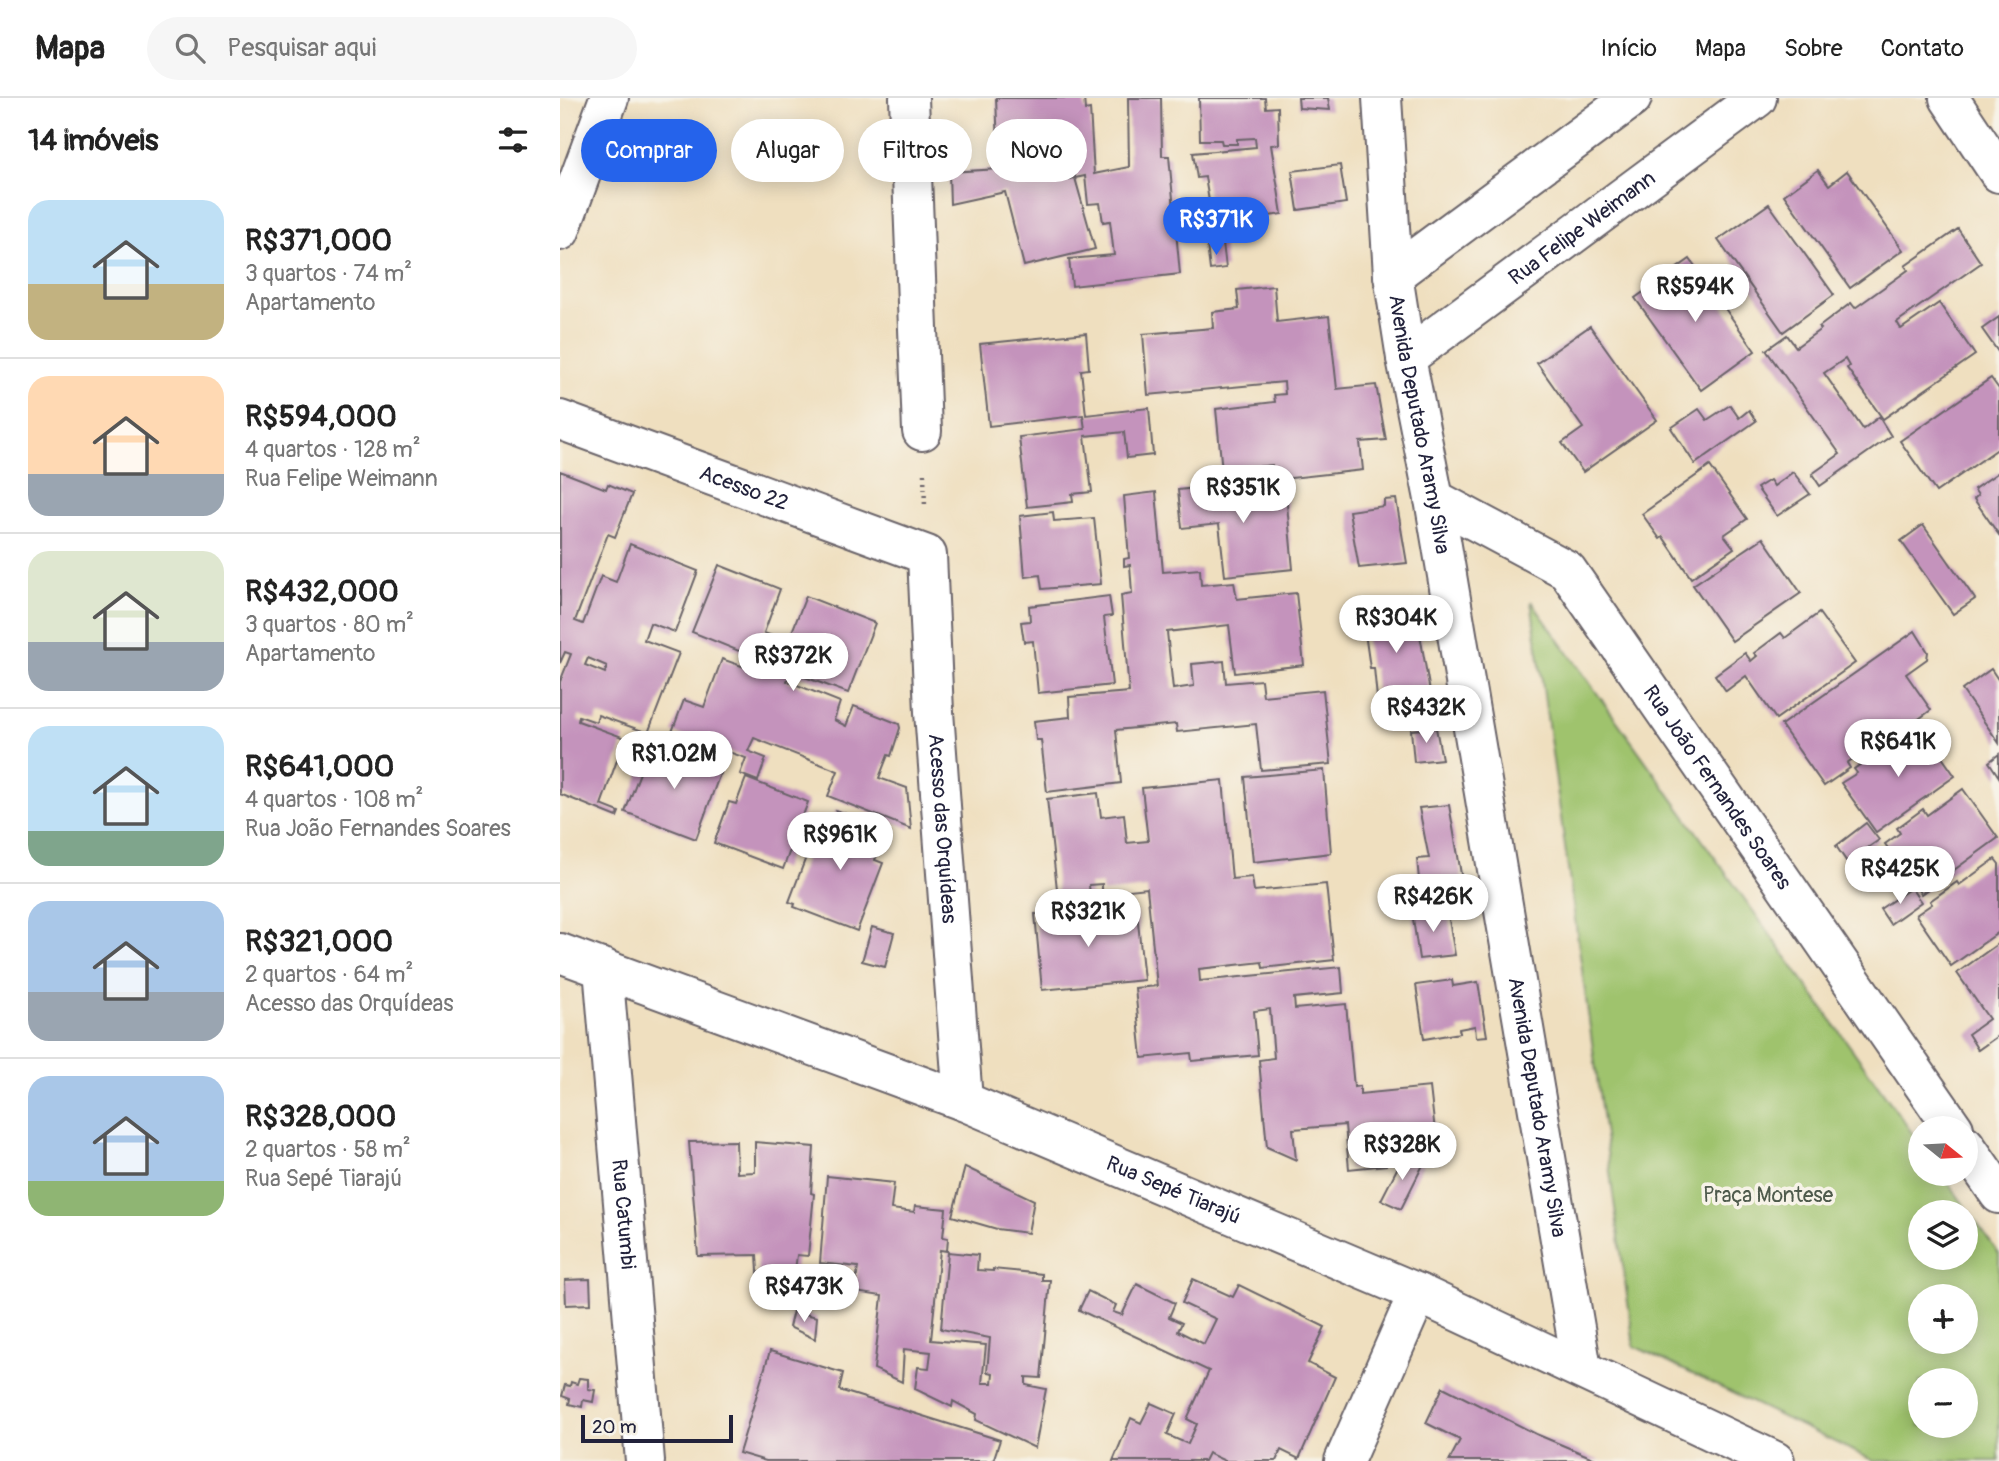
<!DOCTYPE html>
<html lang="pt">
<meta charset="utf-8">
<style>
:root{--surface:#fff;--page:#f6f6f6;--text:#222;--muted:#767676;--line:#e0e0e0;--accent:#2563eb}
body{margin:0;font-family:Pangolin,sans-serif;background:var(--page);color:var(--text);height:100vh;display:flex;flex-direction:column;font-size:26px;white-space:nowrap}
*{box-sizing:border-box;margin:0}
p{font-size:23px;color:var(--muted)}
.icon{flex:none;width:38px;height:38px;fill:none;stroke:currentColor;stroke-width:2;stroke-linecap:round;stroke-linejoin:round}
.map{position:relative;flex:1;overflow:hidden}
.drawer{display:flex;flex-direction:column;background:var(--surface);width:560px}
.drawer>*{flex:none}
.top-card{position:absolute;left:21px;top:21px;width:665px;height:63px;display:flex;gap:14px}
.needle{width:46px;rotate:108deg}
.fabs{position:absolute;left:1348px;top:1018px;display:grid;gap:14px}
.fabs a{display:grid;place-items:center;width:70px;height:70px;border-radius:50%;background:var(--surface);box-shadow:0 4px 18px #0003;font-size:35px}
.scale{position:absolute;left:21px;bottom:18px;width:152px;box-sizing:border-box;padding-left:7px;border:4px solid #22223b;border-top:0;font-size:19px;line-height:24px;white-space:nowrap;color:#22223b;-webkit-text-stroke:5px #f7f3e8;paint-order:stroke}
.price{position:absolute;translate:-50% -60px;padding:0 16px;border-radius:24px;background:#fff;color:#222;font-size:23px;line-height:46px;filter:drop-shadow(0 2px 4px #0008)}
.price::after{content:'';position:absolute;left:50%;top:42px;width:21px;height:16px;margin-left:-10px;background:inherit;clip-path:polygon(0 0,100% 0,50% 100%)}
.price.selected{background:var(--accent);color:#fff}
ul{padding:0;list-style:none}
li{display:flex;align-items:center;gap:21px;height:175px;padding:0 28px}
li+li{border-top:2px solid var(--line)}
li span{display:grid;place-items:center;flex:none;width:196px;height:140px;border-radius:21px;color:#555}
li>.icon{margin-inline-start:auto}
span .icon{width:84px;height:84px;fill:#fffc;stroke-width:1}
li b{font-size:30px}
h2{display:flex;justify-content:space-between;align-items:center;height:84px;padding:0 28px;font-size:30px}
.chip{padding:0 24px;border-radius:32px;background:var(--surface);box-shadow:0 4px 18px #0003;font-size:24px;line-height:63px}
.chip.selected{background:var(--accent);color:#fff}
header{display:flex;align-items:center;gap:42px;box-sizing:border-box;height:98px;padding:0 35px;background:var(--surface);border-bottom:2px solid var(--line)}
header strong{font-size:33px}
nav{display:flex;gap:38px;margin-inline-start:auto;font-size:24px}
.search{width:490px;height:63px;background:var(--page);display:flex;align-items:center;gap:18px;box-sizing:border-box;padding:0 24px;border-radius:38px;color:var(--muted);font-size:26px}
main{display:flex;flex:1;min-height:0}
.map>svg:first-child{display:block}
.green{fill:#9fc36d;stroke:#607254;stroke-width:2;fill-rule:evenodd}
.building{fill:#c493bc;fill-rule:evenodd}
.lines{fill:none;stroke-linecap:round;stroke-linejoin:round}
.minor-casing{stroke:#6a6469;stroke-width:42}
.tertiary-casing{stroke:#6a6469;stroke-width:42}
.path{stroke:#6a6469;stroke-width:4.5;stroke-dasharray:2 5;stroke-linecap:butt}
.minor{stroke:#fff;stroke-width:38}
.tertiary{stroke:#fff;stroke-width:38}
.labels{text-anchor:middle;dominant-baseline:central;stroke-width:7;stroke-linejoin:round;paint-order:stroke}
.street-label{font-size:21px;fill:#22223b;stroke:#f7f3e8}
.park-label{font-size:21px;fill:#4e5a4c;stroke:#f7f3e8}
</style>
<header>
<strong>Mapa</strong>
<div class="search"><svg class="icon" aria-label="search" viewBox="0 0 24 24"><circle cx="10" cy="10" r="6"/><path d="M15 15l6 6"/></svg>Pesquisar aqui</div>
<nav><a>Início</a><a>Mapa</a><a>Sobre</a><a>Contato</a></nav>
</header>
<main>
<section class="drawer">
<h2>14 imóveis<svg class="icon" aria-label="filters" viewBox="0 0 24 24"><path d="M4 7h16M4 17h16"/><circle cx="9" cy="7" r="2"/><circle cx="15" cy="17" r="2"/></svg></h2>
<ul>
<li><span style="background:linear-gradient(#bfe0f5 60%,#c2b280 0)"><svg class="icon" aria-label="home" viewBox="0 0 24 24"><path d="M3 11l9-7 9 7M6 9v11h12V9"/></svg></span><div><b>R$371,000</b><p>3 quartos · 74 m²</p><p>Apartamento</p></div></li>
<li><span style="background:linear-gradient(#ffd9b3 70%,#9aa5b1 0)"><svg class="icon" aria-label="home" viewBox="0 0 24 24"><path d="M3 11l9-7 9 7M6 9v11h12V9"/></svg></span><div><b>R$594,000</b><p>4 quartos · 128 m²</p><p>Rua Felipe Weimann</p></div></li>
<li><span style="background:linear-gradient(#dfe7d0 65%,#9aa5b1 0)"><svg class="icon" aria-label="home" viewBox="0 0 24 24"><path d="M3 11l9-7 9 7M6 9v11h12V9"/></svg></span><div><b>R$432,000</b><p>3 quartos · 80 m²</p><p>Apartamento</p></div></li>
<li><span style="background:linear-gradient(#bfe0f5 75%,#7fa58c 0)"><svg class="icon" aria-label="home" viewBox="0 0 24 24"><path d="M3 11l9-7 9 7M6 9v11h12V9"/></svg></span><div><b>R$641,000</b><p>4 quartos · 108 m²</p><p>Rua João Fernandes Soares</p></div></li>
<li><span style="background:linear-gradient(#a9c7e8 65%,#9aa5b1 0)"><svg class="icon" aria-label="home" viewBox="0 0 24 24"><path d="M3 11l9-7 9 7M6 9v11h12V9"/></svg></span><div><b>R$321,000</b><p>2 quartos · 64 m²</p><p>Acesso das Orquídeas</p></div></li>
<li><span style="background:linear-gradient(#a9c7e8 75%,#8fb573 0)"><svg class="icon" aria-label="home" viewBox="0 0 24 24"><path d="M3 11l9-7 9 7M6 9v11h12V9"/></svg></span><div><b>R$328,000</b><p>2 quartos · 58 m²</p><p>Rua Sepé Tiarajú</p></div></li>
</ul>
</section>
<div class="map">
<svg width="1439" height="1363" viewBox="0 0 1439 1363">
<rect width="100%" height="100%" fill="#f7f3e8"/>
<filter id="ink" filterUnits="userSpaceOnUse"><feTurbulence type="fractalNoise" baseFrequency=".0143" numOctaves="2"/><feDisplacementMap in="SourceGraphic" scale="14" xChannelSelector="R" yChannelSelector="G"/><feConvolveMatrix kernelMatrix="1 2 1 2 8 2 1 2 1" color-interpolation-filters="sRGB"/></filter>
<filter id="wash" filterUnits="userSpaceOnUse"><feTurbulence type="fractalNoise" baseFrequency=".00686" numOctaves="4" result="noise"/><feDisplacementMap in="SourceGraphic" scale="28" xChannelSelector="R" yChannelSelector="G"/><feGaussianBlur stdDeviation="1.57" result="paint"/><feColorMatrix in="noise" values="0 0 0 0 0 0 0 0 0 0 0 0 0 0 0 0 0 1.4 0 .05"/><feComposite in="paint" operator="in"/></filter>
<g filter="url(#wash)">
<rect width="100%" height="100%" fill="#efdfbf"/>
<path class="green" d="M971 503 1360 1046V1076H1382L1439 1156V1363H1314L1074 1248ZM1360 1115H1405V1160H1360ZM1360 1199H1405V1244H1360ZM1360 1283H1405V1328H1360Z"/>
<g id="blocks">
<g class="building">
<path d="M436 0H524L525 12 530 11 534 76 569 69 568 0H601L602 58H609L620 176 512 188 509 161 554 157 550 123 543 124 540 105 528 106 525 78 515 80V66L492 67 493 84 515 80 535 151 464 168 445 94 390 106 389 74 439 71Z"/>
<path d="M639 0H705L706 10 718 9 719 46 711 47 722 116 653 127 645 79 637 80 633 55 696 49 695 40 677 41V46H662L661 42H640Z"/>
<path d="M738 0H768L770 12 739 10Z"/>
<path d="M780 67 786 105 738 112 732 73Z"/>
<path d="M1258 72 1269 87 1287 73 1343 152 1290 190 1224 97Z"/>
<path d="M1209 106 1274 197 1223 234 1158 142Z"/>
<path d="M1398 131 1421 165 1337 224 1341 231 1379 205 1415 257 1323 321 1287 270 1289 268 1285 261 1264 275 1303 331 1319 319 1331 338 1260 388 1252 376 1280 356 1206 252 1227 237 1236 249 1261 231 1259 229 1291 205 1295 210 1348 172 1345 168Z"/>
<path d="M663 145 666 170 650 172 647 147Z"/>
<path d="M1130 161 1195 253 1141 292 1075 200Z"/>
<path d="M714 188 717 224 769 218 777 291 816 287 826 342 800 344 803 372 713 382 712 367 662 373 656 311 715 304 714 297 725 296 724 284 588 297 583 236 653 230 652 214 679 211 677 192Z"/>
<path d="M1439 219V255L1422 231Z"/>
<path d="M1030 228 1097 322 1023 374 1002 345 1023 330 977 265Z"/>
<path d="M526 235 529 271 521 272 526 317 589 310 593 357 567 360 564 334 525 338 532 394 512 396 513 404 467 409 459 339 525 331 523 317 429 328 420 246Z"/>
<path d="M1431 280 1439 291V350L1376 394 1340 343Z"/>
<path d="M1170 307 1179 320 1189 312 1196 323 1135 366 1111 330 1139 311 1147 322Z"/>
<path d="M1150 368 1187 421 1164 437 1174 450 1131 480 1103 439 1100 441 1082 416Z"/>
<path d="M0 373 46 391 48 386 72 396 55 439 48 436 15 523 23 526 41 478 56 484 70 446 138 473 115 534 90 525 84 542 119 555 88 635 38 617 36 624 19 618 18 623 65 640 41 707 59 714 57 719 0 696V584L11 556 5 554 0 565ZM28 560 47 568 45 575 25 567Z"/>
<path d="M1233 374 1250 396 1217 418 1197 390 1210 382 1214 388Z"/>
<path d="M1439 374V437L1414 401 1418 397 1414 391Z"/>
<path d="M704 383 706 398 726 396 733 471 665 478 659 426 622 430 618 392Z"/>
<path d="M596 394 603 474 640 471 641 487 674 484 677 501 736 495 744 567 675 575 669 527 607 534 613 591 634 588 632 566 664 563 666 585 701 582 703 598 763 592 771 666 701 672 696 626 617 634 616 626 556 632 561 685 487 694 481 642H476L474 623 510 619 509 599 569 594 561 497 572 495 570 467 564 468V461L569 460 564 398Z"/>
<path d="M836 401 847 465 799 470 789 413 824 408V402Z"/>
<path d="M493 414 494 423 534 420 541 486 482 491 480 477 465 479 460 418Z"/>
<path d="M1363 427 1415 501 1393 516 1341 443Z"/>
<path d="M1203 440 1241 495 1172 543 1133 487Z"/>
<path d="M159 467 220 491 204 535 228 544 246 498 315 525 288 595 231 574 227 583 280 604 274 622 286 628 294 608 339 626 340 630 331 658 328 657 319 680 347 690 351 731 268 698 278 673 194 640 188 653 206 660 198 683 180 676 186 660 112 634 124 602 144 609 162 561 190 571 194 559 132 534Z"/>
<path d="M549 498 552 518 544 519 552 587 478 595 473 543 464 544 461 524 470 523 469 508Z"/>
<path d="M856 514 870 594 817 600 814 570H810L803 521Z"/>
<path d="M1259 515 1295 565 1216 621 1186 578 1166 593 1155 577 1185 555 1191 563 1197 558 1194 555 1221 535 1225 540Z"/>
<path d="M1355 533 1368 554 1367 561 1346 576 1371 612 1331 641 1328 636 1287 665 1290 670 1264 688 1221 627Z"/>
<path d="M1431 571 1439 583V645L1402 592Z"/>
<path d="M1361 629 1395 678 1316 734 1281 685 1297 675 1294 671 1321 652 1324 655Z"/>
<path d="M876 630 882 661 854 664 851 632Z"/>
<path d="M91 646 108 653 109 651 162 670 136 741 65 714Z"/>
<path d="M1439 656V679L1429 664Z"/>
<path d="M764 672 771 755 693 764 685 679Z"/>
<path d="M186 680 248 704 223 771 154 745 169 704 176 706Z"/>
<path d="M663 682 672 781 692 779 694 793 766 786 774 862 703 870 702 864 639 871 640 883 781 869 783 895 734 900 735 911 786 906 794 989 800 988V996L870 989 877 1051 825 1057 826 1067 789 1071 785 1027 733 1031 736 1062 707 1049 699 962 714 960 710 911 694 913 698 957 632 963 631 955 582 960 575 890 597 888 587 790 542 795V786L529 787 530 797 498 800 487 701 538 695 541 719 564 716 567 745 588 743 582 690Z"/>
<path d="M1403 691 1438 740 1361 796 1325 746 1340 735 1337 730 1363 711 1367 717Z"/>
<path d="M889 707 898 758 906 807 893 808 891 799 861 802 857 761 869 760 859 710Z"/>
<path d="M276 712 326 731 315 762 323 765 297 833 234 809 235 806 229 804 254 738 265 742Z"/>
<path d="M1306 725 1319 742 1287 764 1276 748Z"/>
<path d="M1435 761 1439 766V834L1391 868 1356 817 1372 806 1370 803 1397 784 1399 787Z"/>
<path d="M1351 790 1361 804 1330 826 1320 811Z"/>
<path d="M535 810 536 818 577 814 584 882 482 892 475 816Z"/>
<path d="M887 810 895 857 859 861 852 814Z"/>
<path d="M312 829 334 835 325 869 302 863Z"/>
<path d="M1439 845V937L1418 952 1408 936 1429 921 1397 875Z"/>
<path d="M892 882 893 888 918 884 927 938 916 939 915 928 899 931 900 935 864 941 856 887Z"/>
<path d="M176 1043 177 1075 195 1074V1044L254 1049 251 1095 254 1096 248 1158 237 1157 232 1195 199 1189 197 1157 138 1158 129 1044Z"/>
<path d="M844 1057 863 1067 841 1111 821 1102Z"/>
<path d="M405 1069 474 1102 468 1135 437 1131 392 1118Z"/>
<path d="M267 1078 334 1085 331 1111 354 1114 355 1108 386 1111 383 1139 388 1140 387 1153 380 1152 371 1242 426 1247 422 1285H432L433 1275 427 1274 430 1240 381 1231 388 1154 418 1157 417 1172 433 1173V1171L482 1176V1182H490L481 1280 466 1279V1287L486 1291 475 1350 416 1322 417 1316 393 1303 392 1309 355 1291 358 1269 369 1270 371 1254 344 1251 342 1284 314 1271 322 1198 295 1194 298 1169 260 1165Z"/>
<path d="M30 1181 31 1206 6 1207 5 1182Z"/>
<path d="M633 1181 673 1199 679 1187 765 1229 748 1265 775 1279 739 1361 721 1352 716 1363H665L648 1355 644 1363H553L571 1320 581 1325 591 1305 616 1316 607 1337 628 1346 637 1326 627 1321 649 1273 519 1212 528 1193 556 1207 553 1214 562 1217 577 1186 615 1205 609 1219 622 1225 618 1233 644 1246 656 1221 622 1205Z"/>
<path d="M233 1213 257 1219 255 1241 229 1229Z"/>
<path d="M210 1253 283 1275 279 1292 440 1342 433 1363H206L179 1355Z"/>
<path d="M19 1280 28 1281V1291L35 1292 33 1304 23 1302 22 1309 9 1306 10 1301 2 1298 5 1287 10 1288 11 1284 17 1286Z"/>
<path d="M883 1289 976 1336 1040 1363H889L900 1342 866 1325Z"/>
</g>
</g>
</g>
<g filter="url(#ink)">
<use href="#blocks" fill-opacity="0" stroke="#6a6469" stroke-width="2"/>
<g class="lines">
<g class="minor-casing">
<g id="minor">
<path d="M349 0 362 333"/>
<path id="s1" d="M822 0 833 177 846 260 874 401 1022 1271"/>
<path d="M1389 0 1439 75"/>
<path d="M0 133 49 0"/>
<path d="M833 177 1072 0"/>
<path id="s2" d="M846 260 1197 0"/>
<path id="s3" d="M0 322 367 457 374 614 403 1003"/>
<path id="s4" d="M874 401 1007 472 1394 1031"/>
<path id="s5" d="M43 870 85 1363"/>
<path d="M1405 1047 1439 1096"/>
<path d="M784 1363 858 1195"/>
</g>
</g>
<g class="tertiary-casing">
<g id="tertiary">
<path id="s6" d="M0 855 403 1003 858 1195 1215 1363"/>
</g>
</g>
<path class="path" d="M364 376 365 409"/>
<use href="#minor" class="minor"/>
<use href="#tertiary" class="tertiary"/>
</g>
</g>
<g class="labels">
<g class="street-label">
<text stroke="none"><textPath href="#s2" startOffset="219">Rua Felipe Weimann</textPath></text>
<text stroke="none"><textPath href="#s1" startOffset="329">Avenida Deputado Aramy Silva</textPath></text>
<text stroke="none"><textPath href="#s3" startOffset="196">Acesso 22</textPath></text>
<text stroke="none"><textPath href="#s4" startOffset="415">Rua João Fernandes Soares</textPath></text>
<text stroke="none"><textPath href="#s3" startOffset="665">Acesso das Orquídeas</textPath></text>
<text stroke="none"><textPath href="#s1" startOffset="1022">Avenida Deputado Aramy Silva</textPath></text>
<text stroke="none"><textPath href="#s6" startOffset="658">Rua Sepé Tiarajú</textPath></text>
<text stroke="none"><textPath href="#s5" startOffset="247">Rua Catumbi</textPath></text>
</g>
<g class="park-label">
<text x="1208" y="1097">Praça Montese</text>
</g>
</g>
</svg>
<div class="fabs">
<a><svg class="needle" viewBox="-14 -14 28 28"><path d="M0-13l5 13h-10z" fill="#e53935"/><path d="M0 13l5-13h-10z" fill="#767676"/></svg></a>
<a><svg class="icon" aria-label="layers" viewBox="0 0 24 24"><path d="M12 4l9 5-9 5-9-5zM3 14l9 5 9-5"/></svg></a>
<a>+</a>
<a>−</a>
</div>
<div class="scale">20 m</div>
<b class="price selected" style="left:656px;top:159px">R$371K</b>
<b class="price" style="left:1135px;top:226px">R$594K</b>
<b class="price" style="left:683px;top:427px">R$351K</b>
<b class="price" style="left:836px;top:557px">R$304K</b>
<b class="price" style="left:233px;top:595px">R$372K</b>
<b class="price" style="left:866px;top:647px">R$432K</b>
<b class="price" style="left:1338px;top:681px">R$641K</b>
<b class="price" style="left:114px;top:693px">R$1.02M</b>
<b class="price" style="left:280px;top:774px">R$961K</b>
<b class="price" style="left:1340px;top:808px">R$425K</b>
<b class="price" style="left:873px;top:836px">R$426K</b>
<b class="price" style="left:528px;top:851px">R$321K</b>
<b class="price" style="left:842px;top:1084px">R$328K</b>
<b class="price" style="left:244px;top:1226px">R$473K</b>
<div class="top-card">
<a class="chip selected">Comprar</a>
<a class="chip">Alugar</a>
<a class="chip">Filtros</a>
<a class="chip">Novo</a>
</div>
</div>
</main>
